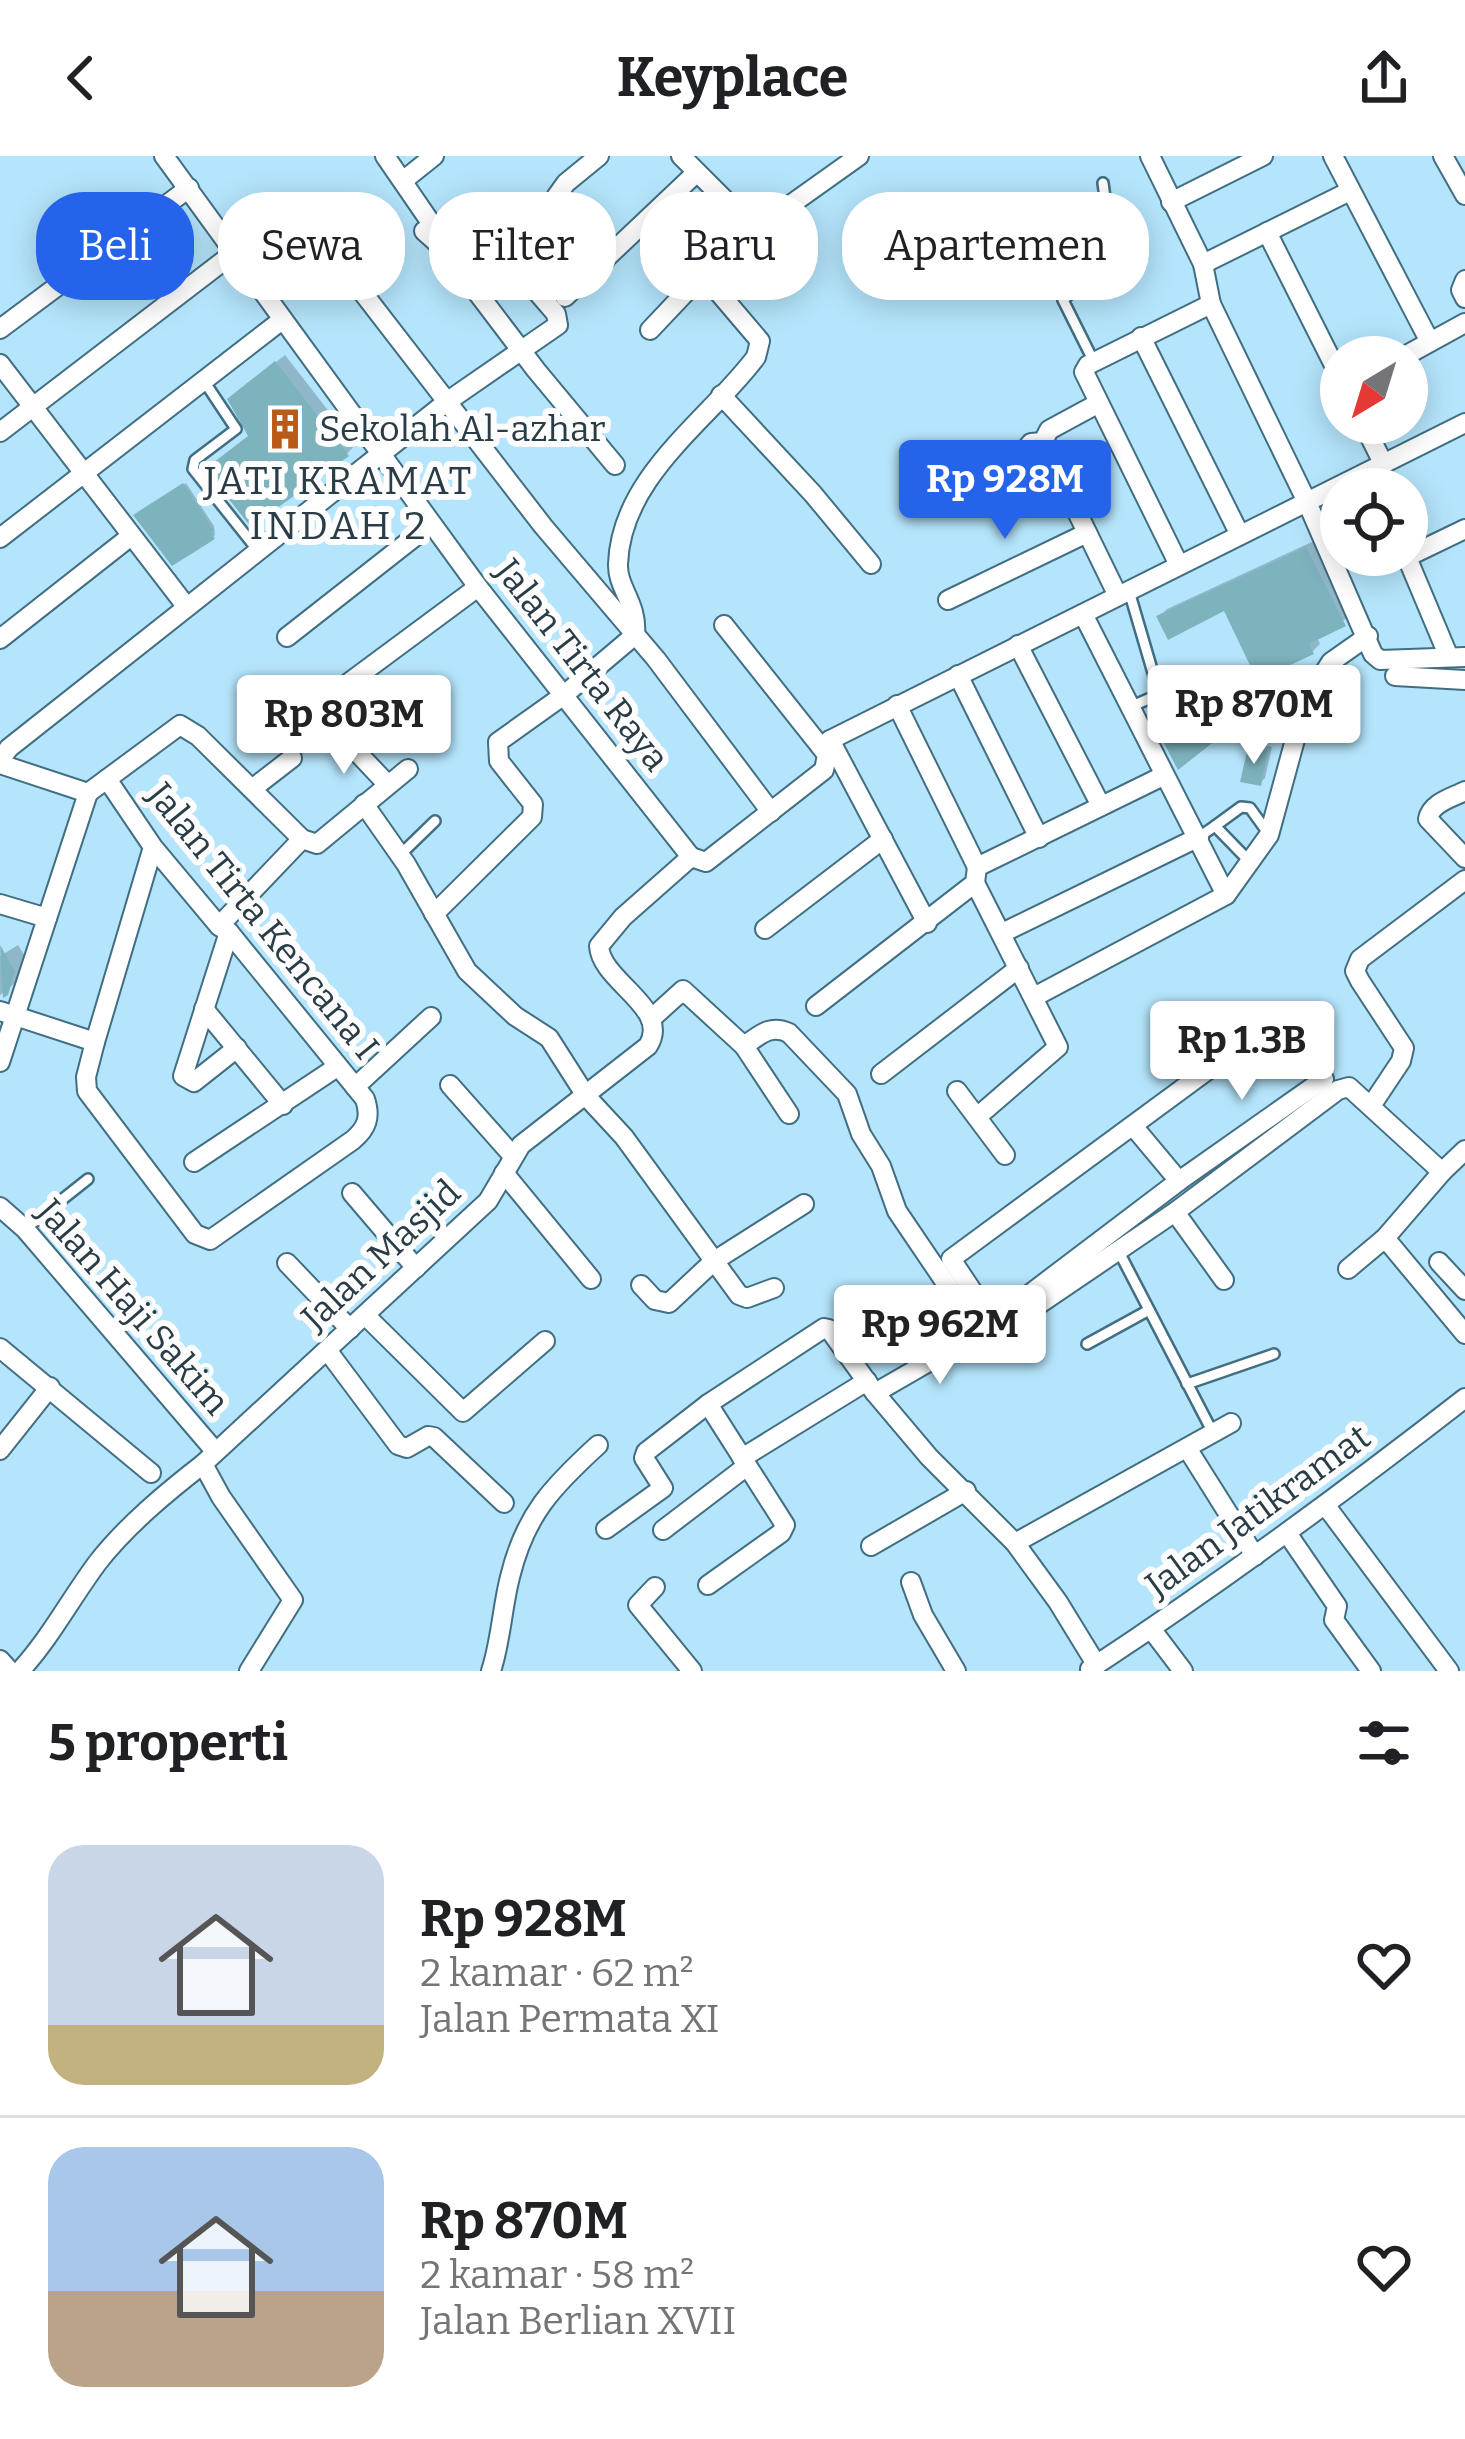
<!DOCTYPE html>
<html lang="id">
<meta charset="utf-8">
<style>
:root{--surface:#fff;--page:#f6f6f6;--text:#202124;--muted:#757577;--line:#e0e0e0;--accent:#2563eb}
body{margin:0;font-family:Bitter,serif;background:var(--page);color:var(--text);height:100vh;display:flex;flex-direction:column;font-size:45px;white-space:nowrap}
*{box-sizing:border-box;margin:0}
p{font-size:39px;color:var(--muted)}
.icon{flex:none;width:66px;height:66px;fill:none;stroke:currentColor;stroke-width:2;stroke-linecap:round;stroke-linejoin:round}
.map{position:relative;height:1515px;overflow:hidden}
.sheet{display:flex;flex-direction:column;background:var(--surface);flex:1}
.sheet>*{flex:none}
.guide{position:absolute;left:36px;top:36px;width:1395px;height:108px;display:flex;gap:24px}
.needle{width:78px;rotate:218deg}
.controls{position:absolute;left:1320px;top:180px;display:grid;gap:24px}
.controls a{display:grid;place-items:center;width:108px;height:108px;border-radius:50%;background:var(--surface);box-shadow:0 6px 30px #0003;font-size:60px}
.price{position:absolute;translate:-50% -102px;padding:0 27px;border-radius:12px;background:#fff;color:#222;font-size:39px;line-height:78px;filter:drop-shadow(0 3px 6px #0008)}
.price::after{content:'';position:absolute;left:50%;top:72px;width:36px;height:27px;margin-left:-18px;background:inherit;clip-path:polygon(0 0,100% 0,50% 100%)}
.price.on{background:var(--accent);color:#fff}
ul{padding:0;list-style:none}
li{display:flex;align-items:center;gap:36px;height:300px;padding:0 48px}
li+li{border-top:3px solid var(--line)}
li span{display:grid;place-items:center;flex:none;width:336px;height:240px;border-radius:36px;color:#555}
li>.icon{margin-inline-start:auto}
span .icon{width:144px;height:144px;fill:#fffc;stroke-width:1}
li b{font-size:51px}
h2{display:flex;justify-content:space-between;align-items:center;height:144px;padding:0 48px;font-size:51px}
.pill{padding:0 42px;border-radius:48px;background:var(--surface);box-shadow:0 6px 30px #0003;font-size:42px;line-height:108px}
.pill.on{background:var(--accent);color:#fff}
header{display:flex;justify-content:space-between;align-items:center;height:156px;padding:0 48px;background:var(--surface);font-size:54px;font-weight:700}
.map>svg:first-child{display:block}
.shadow{fill:#0003}
.building{fill:#7db3bd}
.lines{fill:none;stroke-linecap:round;stroke-linejoin:round}
.lane-casing{stroke:#416e82;stroke-width:14}
.street-casing{stroke:#416e82;stroke-width:22}
.lane{stroke:#fff;stroke-width:9}
.street{stroke:#fff;stroke-width:18}
.labels{text-anchor:middle;dominant-baseline:central;stroke-width:12;stroke-linejoin:round;paint-order:stroke}
.poi-label{font-size:36px;fill:#2a3d46;stroke:#fdfdfd;text-anchor:start}
.street-label{font-size:36px;fill:#2a3d46;stroke:#fdfdfd}
.neighbourhood-label{font-size:39px;letter-spacing:3px;fill:#2a3d46;stroke:#fdfdfd}
</style>
<header><svg class="icon" aria-label="back" viewBox="0 0 24 24"><path d="M15 5l-7 7 7 7"/></svg>Keyplace<svg class="icon" aria-label="share" viewBox="0 0 24 24"><path d="M12 15V3M7 8l5-5 5 5M5 13v7h14v-7"/></svg></header>
<div class="map">
<svg width="1465" height="1515" viewBox="0 0 1465 1515">
<rect width="100%" height="100%" fill="#b5e5fc"/>
<g class="shadow">
<path d="M285 199 355 289 347 298 251 279 239 235Z"/>
<path d="M186 327 214 370 215 379 173 406 137 359Z"/>
<path d="M1314 385 1352 459 1317 481 1320 488 1312 496 1281 510 1293 531 1285 539 1236 541 1261 524 1225 451 1159 461 1167 453Z"/>
<path d="M1194 535 1223 572 1179 609 1169 555Z"/>
<path d="M1256 587 1272 591 1265 622 1260 627 1250 592Z"/>
<path d="M18 789 26 802 19 824 0 839V800Z"/>
</g>
<g class="building">
<path d="M275 205 349 300 251 371 205 313 248 280 227 243Z"/>
<path d="M183 327 214 374 211 376 215 383 172 410 133 359Z"/>
<path d="M1306 391 1346 470 1309 488 1314 498 1273 517 1287 541 1245 564 1232 541 1258 526 1224 455 1168 484 1156 460Z"/>
<path d="M1181 544 1211 583 1216 584 1178 614 1153 566Z"/>
<path d="M1248 591 1268 595 1261 630 1240 626Z"/>
<path d="M0 789 15 815 8 839 3 842Z"/>
</g>
<g class="lines">
<g class="lane-casing">
<g id="lane">
<path d="M1094 206 1063 144 1113 100 1103 27"/>
<path d="M204 225 236 273 195 304 193 313 259 396"/>
<path d="M1129 435 1158 534 1153 541 1130 551"/>
<path d="M1215 670 1241 651 1250 652 1268 677"/>
<path d="M1199 681 1215 670 1251 707"/>
<path d="M400 699 435 665"/>
<path d="M25 1073 88 1023"/>
<path d="M1118 1094 1212 1275"/>
<path d="M1087 1188 1149 1154"/>
<path d="M1187 1228 1274 1198"/>
</g>
</g>
<g class="street-casing">
<g id="street">
<path d="M164 0 478 431 691 701"/>
<path d="M385 0 440 80"/>
<path d="M599 0 566 27 556 41 605 104"/>
<path d="M681 0 755 74"/>
<path d="M1150 0 1203 108 1211 148 1307 346 1373 498 1380 504 1465 501"/>
<path d="M1333 0 1430 186"/>
<path d="M1443 0 1465 39"/>
<path d="M404 24 434 0"/>
<path d="M1171 46 1263 0"/>
<path d="M424 75 445 94 536 214 615 309"/>
<path d="M1267 76 1341 223"/>
<path d="M326 89 543 370 656 503 771 656"/>
<path d="M1203 108 1350 35"/>
<path d="M1465 124 1461 134 1465 142"/>
<path d="M565 141 696 17"/>
<path d="M0 173 189 32"/>
<path d="M650 174 703 118"/>
<path d="M1141 181 1240 379"/>
<path d="M1403 201 1465 167"/>
<path d="M0 208 186 450"/>
<path d="M721 239 813 338 871 408"/>
<path d="M1097 248 1049 274 1043 286 1118 440"/>
<path d="M1363 267 1383 307"/>
<path d="M0 276 235 96"/>
<path d="M996 329 1031 287 1043 286"/>
<path d="M0 382 282 164"/>
<path d="M1406 399 1448 499"/>
<path d="M1407 401 1465 373"/>
<path d="M1179 409 1084 216 1088 209 1211 148"/>
<path d="M948 444 1087 377"/>
<path d="M1083 458 1226 739"/>
<path d="M724 469 828 600"/>
<path d="M287 481 431 368"/>
<path d="M0 483 131 380"/>
<path d="M1018 489 1101 650"/>
<path d="M958 519 1039 682"/>
<path d="M1395 520 1465 524"/>
<path d="M343 531 478 431"/>
<path d="M897 549 977 711"/>
<path d="M339 577 388 629"/>
<path d="M830 584 927 767"/>
<path d="M0 604 9 592 448 245 558 169 556 158C516 111 499 88 437 70"/>
<path d="M0 608 88 637"/>
<path d="M107 623 153 691 219 770 229 776 365 943C371 961 367 972 353 984L210 1084 195 1078 87 935 86 921 95 886 153 691"/>
<path d="M252 633 292 602"/>
<path d="M1465 635C1451 642 1431 647 1428 663L1465 702"/>
<path d="M88 637 180 569 198 580 302 683 317 688 408 613"/>
<path d="M364 648 406 708 467 815 515 860 549 882 586 940 624 981 739 1139 747 1142 774 1132"/>
<path d="M691 701 706 706 824 614 830 584 1465 267"/>
<path d="M975 727 1058 891 977 961"/>
<path d="M0 748 47 762"/>
<path d="M434 758 532 661 533 648 499 605 498 586 564 539 635 479C638 447 617 432 618 408 621 320 709 264 756 201L760 185 703 118 755 74 859 0"/>
<path d="M219 770 302 683"/>
<path d="M765 773 883 683"/>
<path d="M229 776 183 920 194 926 237 892"/>
<path d="M1002 777 1199 681"/>
<path d="M1034 841 1226 739 1269 679 1305 547 1331 506 1368 480"/>
<path d="M816 850 975 727 977 711 1163 620"/>
<path d="M204 853 283 949"/>
<path d="M0 855 95 886"/>
<path d="M651 863 683 834 744 890C760 879 770 868 789 877L847 938 861 978 881 1010 897 1055 985 1185 1175 1056 1338 934 1349 931 1442 1016 1465 994"/>
<path d="M744 890 789 958"/>
<path d="M0 906 88 637"/>
<path d="M881 918 1019 812"/>
<path d="M450 929 513 1000"/>
<path d="M355 931 431 861"/>
<path d="M957 935 1005 999"/>
<path d="M1371 950 1401 905 1404 892 1360 825 1355 815 1360 803 1465 724"/>
<path d="M1133 970 1179 1025"/>
<path d="M194 1006 337 911"/>
<path d="M504 1017 591 1123"/>
<path d="M352 1037 416 1112"/>
<path d="M0 1051 25 1073 215 1295"/>
<path d="M1175 1056 1224 1124"/>
<path d="M1385 1082 1465 1178"/>
<path d="M1439 1106 1465 1134"/>
<path d="M287 1107 350 1173"/>
<path d="M1348 1113 1385 1082 1442 1016"/>
<path d="M641 1129 655 1144 669 1147 714 1105 804 1048"/>
<path d="M887 1146 926 1207"/>
<path d="M365 1159 463 1256 545 1185"/>
<path d="M0 1192 151 1317"/>
<path d="M327 1194 398 1289 407 1292 428 1280 434 1281 504 1347"/>
<path d="M875 1237 977 1178 1179 1025 1324 923 1273 866 951 1103 993 1166"/>
<path d="M1187 1292 1255 1400"/>
<path d="M0 1294 50 1231"/>
<path d="M742 1302 867 1225"/>
<path d="M1326 1350 1449 1515"/>
<path d="M606 1373 663 1332 644 1302 646 1296 708 1248 824 1172 829 1173 875 1237 929 1301 1015 1387 1058 1446 1096 1508"/>
<path d="M663 1374 747 1310"/>
<path d="M1287 1377 1337 1450 1334 1464 1371 1515"/>
<path d="M1015 1387 1231 1267"/>
<path d="M871 1390 966 1335"/>
<path d="M911 1426 923 1459 956 1515"/>
<path d="M708 1429 781 1377 785 1369 708 1248"/>
<path d="M655 1431 638 1449 692 1515"/>
<path d="M1152 1474 1183 1515"/>
<path d="M0 1504 10 1515"/>
<path d="M1090 1513C1219 1428 1343 1337 1465 1242"/>
<path d="M20 1515C51 1481 71 1442 98 1406 127 1369 167 1336 203 1308"/>
<path d="M249 1515 293 1444 221 1341 203 1308 488 1045 521 989 648 890C672 852 601 826 599 790L623 761 691 701"/>
<path d="M491 1515C501 1485 502 1452 510 1421 525 1359 552 1331 598 1289"/>
</g>
</g>
<use href="#lane" class="lane"/>
<use href="#street" class="street"/>
</g>
<defs>
<g id="building-bare" transform="scale(3.24)"><path d="M-4-6H4V6H1V3H-1V6H-4ZM-2.5-4.3h1.7v1.8h-1.7ZM.8-4.3h1.7v1.8H.8ZM-2.5-1h1.7V.8h-1.7ZM.8-1h1.7V.8H.8Z" fill="#ba5a17" stroke="#fdfdfd" stroke-width="2.5" paint-order="stroke"/></g>
</defs>
<g fill-rule="evenodd">
<use href="#building-bare" x="285" y="273"/>
</g>
<g class="labels">
<g class="poi-label">
<text x="319" y="273">Sekolah Al-azhar</text>
</g>
<g class="street-label">
<text transform="translate(582 509) rotate(52)">Jalan Tirta Raya</text>
<text transform="translate(263 765) rotate(51)">Jalan Tirta Kencana I</text>
<text transform="translate(381 1099) rotate(-43)">Jalan Masjid</text>
<text transform="translate(133 1151) rotate(49)">Jalan Haji Sakim</text>
<text transform="translate(1258 1355) rotate(-36)">Jalan Jatikramat</text>
</g>
<g class="neighbourhood-label">
<text x="339" y="325">JATI KRAMAT<tspan x="339" dy="45">INDAH 2</tspan></text>
</g>
</g>
</svg>
<div class="controls">
<a><svg class="needle" viewBox="-14 -14 28 28"><path d="M0-13l5 13h-10z" fill="#e53935"/><path d="M0 13l5-13h-10z" fill="#757577"/></svg></a>
<a><svg class="icon" aria-label="locate" viewBox="0 0 24 24"><circle cx="12" cy="12" r="6"/><path d="M12 2v4M12 18v4M2 12h4M18 12h4"/></svg></a>
</div>
<b class="price on" style="left:1005px;top:386px">Rp 928M</b>
<b class="price" style="left:1254px;top:611px">Rp 870M</b>
<b class="price" style="left:344px;top:621px">Rp 803M</b>
<b class="price" style="left:1242px;top:947px">Rp 1.3B</b>
<b class="price" style="left:940px;top:1231px">Rp 962M</b>
<div class="guide">
<a class="pill on">Beli</a>
<a class="pill">Sewa</a>
<a class="pill">Filter</a>
<a class="pill">Baru</a>
<a class="pill">Apartemen</a>
</div>
</div>
<section class="sheet">
<h2>5 properti<svg class="icon" aria-label="filters" viewBox="0 0 24 24"><path d="M4 7h16M4 17h16"/><circle cx="9" cy="7" r="2"/><circle cx="15" cy="17" r="2"/></svg></h2>
<ul>
<li><span style="background:linear-gradient(#c9d6e8 75%,#c2b280 0)"><svg class="icon" aria-label="home" viewBox="0 0 24 24"><path d="M3 11l9-7 9 7M6 9v11h12V9"/></svg></span><div><b>Rp 928M</b><p>2 kamar · 62 m²</p><p>Jalan Permata XI</p></div><svg class="icon" aria-label="heart" viewBox="0 0 24 24"><path d="M12 20l-8-8c-3-5 5-10 8-4 3-6 11-1 8 4z"/></svg></li>
<li><span style="background:linear-gradient(#a9c7e8 60%,#b9a48a 0)"><svg class="icon" aria-label="home" viewBox="0 0 24 24"><path d="M3 11l9-7 9 7M6 9v11h12V9"/></svg></span><div><b>Rp 870M</b><p>2 kamar · 58 m²</p><p>Jalan Berlian XVII</p></div><svg class="icon" aria-label="heart" viewBox="0 0 24 24"><path d="M12 20l-8-8c-3-5 5-10 8-4 3-6 11-1 8 4z"/></svg></li>
</ul>
</section>
